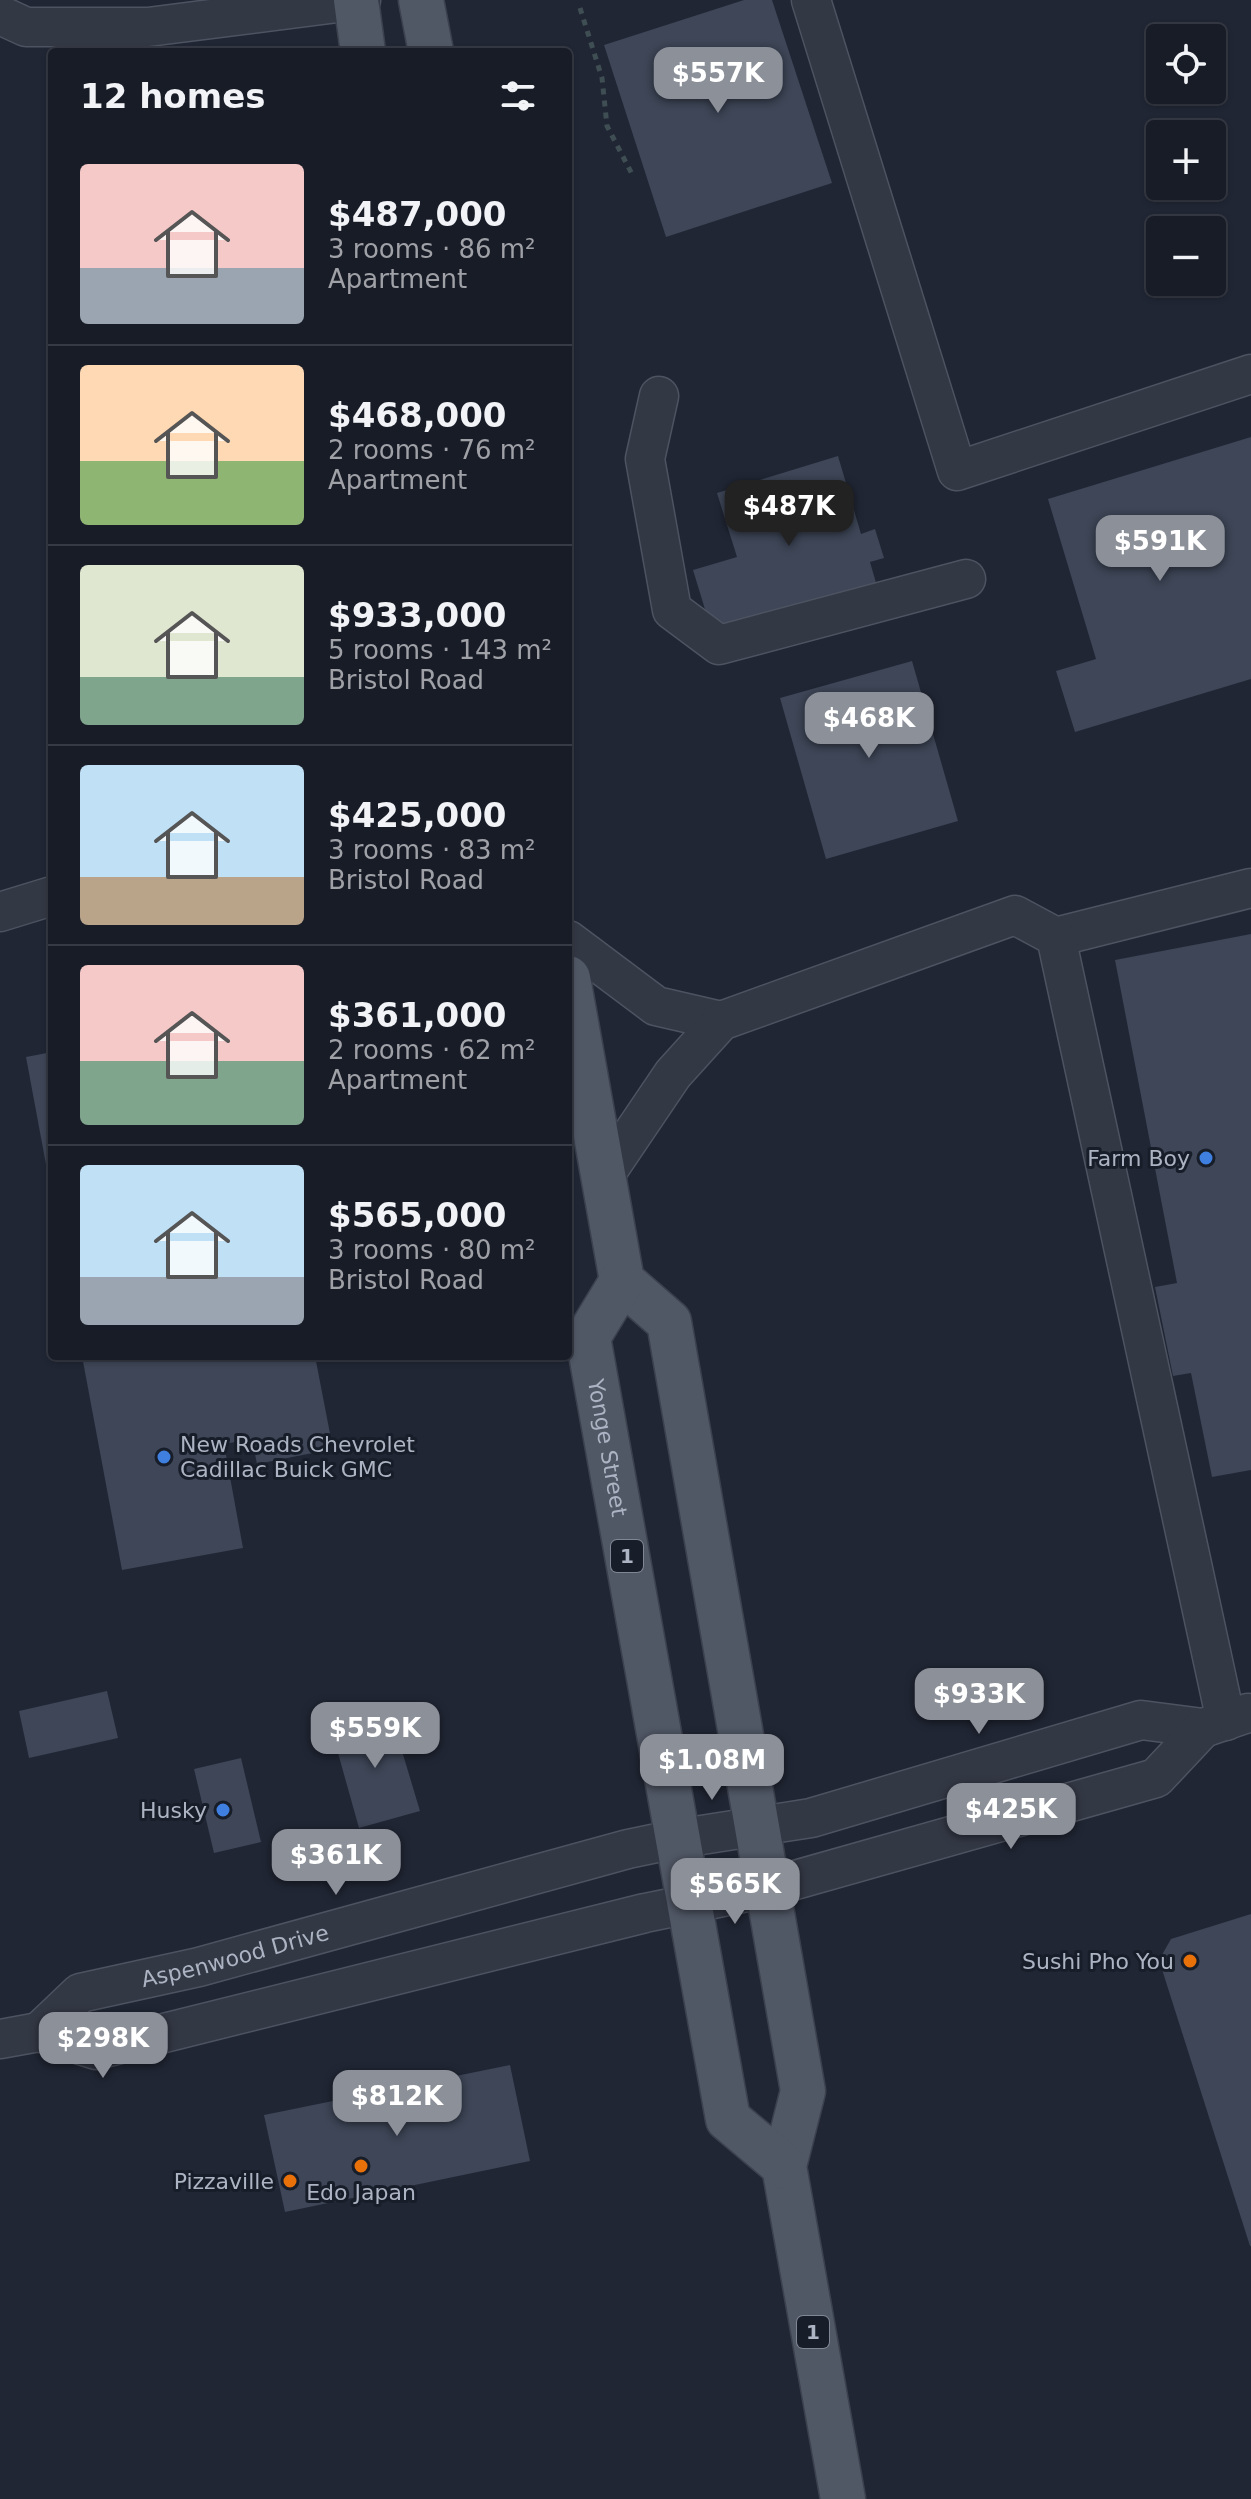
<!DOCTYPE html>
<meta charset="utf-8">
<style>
:root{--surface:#181c27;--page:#21252f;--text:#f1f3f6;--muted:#9fa1a7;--line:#363a44;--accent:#8c9099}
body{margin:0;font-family:"DejaVu Sans",sans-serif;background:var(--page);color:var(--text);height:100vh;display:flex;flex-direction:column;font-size:30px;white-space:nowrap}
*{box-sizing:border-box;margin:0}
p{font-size:26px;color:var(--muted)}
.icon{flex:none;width:44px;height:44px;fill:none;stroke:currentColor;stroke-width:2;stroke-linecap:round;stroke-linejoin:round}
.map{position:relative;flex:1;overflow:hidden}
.sheet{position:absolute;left:48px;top:48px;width:524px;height:1312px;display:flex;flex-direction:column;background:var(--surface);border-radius:8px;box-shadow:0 2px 6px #0004,0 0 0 2px var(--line)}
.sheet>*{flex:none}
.tools{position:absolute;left:1146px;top:24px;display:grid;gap:16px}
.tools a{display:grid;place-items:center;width:80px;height:80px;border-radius:8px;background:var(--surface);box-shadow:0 2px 6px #0004,0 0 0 2px var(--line);font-size:40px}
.price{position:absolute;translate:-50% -68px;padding:0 18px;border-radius:16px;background:var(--accent);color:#fff;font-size:26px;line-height:52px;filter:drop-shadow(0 2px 4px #0008)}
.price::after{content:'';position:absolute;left:50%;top:48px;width:24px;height:18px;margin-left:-12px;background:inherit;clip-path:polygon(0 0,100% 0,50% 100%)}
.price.selected{background:#222;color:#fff}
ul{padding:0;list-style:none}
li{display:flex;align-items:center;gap:24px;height:200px;padding:0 32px}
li+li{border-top:2px solid var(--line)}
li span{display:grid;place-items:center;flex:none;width:224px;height:160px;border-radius:8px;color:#555}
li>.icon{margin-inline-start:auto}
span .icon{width:96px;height:96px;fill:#fffc;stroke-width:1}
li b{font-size:34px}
h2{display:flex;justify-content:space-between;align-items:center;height:96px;padding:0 32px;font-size:34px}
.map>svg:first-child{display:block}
.building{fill:#3e4657}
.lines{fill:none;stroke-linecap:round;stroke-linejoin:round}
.minor-casing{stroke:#4d5360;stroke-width:41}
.major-casing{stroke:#3c414e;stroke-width:47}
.path{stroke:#3f4e53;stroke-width:5;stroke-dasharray:6 6;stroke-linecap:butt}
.minor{stroke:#333845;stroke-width:38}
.major{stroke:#505765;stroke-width:44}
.shop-dot{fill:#3f7fe0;stroke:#181e29;stroke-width:3}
.food-dot{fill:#e8710a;stroke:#181e29;stroke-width:3}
.labels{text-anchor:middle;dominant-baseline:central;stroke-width:6;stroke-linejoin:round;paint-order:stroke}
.shield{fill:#181e29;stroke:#808694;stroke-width:2}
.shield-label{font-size:20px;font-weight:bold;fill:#acb3c2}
.poi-label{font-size:22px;fill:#acb3c2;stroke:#181e29;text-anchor:end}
.street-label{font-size:22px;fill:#acb3c2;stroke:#181e29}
</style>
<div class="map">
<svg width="1251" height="2499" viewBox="0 0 1251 2499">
<rect width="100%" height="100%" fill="#202634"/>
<g class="building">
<path d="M744 0H772L832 183 666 237 604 45Z"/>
<path d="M1251 437V679L1075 732 1056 671 1096 659 1048 499Z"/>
<path d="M838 456 861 534 875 529 884 558 870 562 879 593 711 629 693 570 737 557 717 493Z"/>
<path d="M912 661 958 821 826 859 780 698Z"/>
<path d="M1251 934V1470L1212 1477 1191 1373 1173 1376 1155 1287 1177 1283 1115 960Z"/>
<path d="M52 1052V1186H50L26 1057Z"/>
<path d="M82 1356H315L333 1449 257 1464 252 1439 224 1444 243 1548 122 1570Z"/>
<path d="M107 1691 118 1738 29 1758 19 1711Z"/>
<path d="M390 1711 420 1811 359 1828 331 1728Z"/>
<path d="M241 1758 261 1842 214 1853 194 1769Z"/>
<path d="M1251 1914V2246H1250L1159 1960 1171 1939Z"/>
<path d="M510 2065 530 2161 285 2212 264 2115Z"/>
</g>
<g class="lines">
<g class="minor-casing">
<g id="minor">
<path d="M811 0 957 471 1251 374"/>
<path d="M0 15 26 27H148L361 0"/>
<path d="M659 396 645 459 672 610 719 645 966 579"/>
<path d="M0 912 52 896"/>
<path d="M1056 937 1251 888"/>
<path d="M568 940 656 1006 721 1021"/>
<path d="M604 1176 673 1074 721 1021 1015 915 1056 937 1226 1721"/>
<path id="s1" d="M39 2032 80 1993 199 1967 628 1849 676 1839 811 1818 1141 1720 1203 1728 1248 1713"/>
<path d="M0 2039 39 2032 96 2050 645 1913 767 1888 1156 1778 1203 1728"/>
</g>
</g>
<g class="major-casing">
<g id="major">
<path d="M356 0 363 52"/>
<path d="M421 0 431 52"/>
<path d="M568 978 622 1281 669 1322 803 2091 784 2166 843 2499"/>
<path id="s2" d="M622 1281 588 1337 728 2119 784 2166"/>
</g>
</g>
<path class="path" d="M580 8 602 78 607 126 632 174"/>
<use href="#minor" class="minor"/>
<use href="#major" class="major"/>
</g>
<g class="shop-dot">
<circle cx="1206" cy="1158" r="8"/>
<circle cx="164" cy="1457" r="8"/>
<circle cx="223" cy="1810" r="8"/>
</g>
<g class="food-dot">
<circle cx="1190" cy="1961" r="8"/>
<circle cx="361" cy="2166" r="8"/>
<circle cx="290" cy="2181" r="8"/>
</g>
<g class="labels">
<g class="shield">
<rect x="611" y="1540" width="32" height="32" rx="6"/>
<rect x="797" y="2316" width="32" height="32" rx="6"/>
</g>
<g class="shield-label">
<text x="627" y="1556">1</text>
<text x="813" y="2332">1</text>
</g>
<g class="poi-label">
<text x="1190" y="1158">Farm Boy</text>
<text x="180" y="1444" text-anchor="start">New Roads Chevrolet<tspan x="180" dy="25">Cadillac Buick GMC</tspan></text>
<text x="207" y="1810">Husky</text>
<text x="1174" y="1961">Sushi Pho You</text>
<text x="274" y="2181">Pizzaville</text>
<text x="361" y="2192" text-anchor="middle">Edo Japan</text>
</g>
<g class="street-label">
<text stroke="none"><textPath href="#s2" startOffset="178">Yonge Street</textPath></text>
<text stroke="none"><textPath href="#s1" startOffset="216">Aspenwood Drive</textPath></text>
</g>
</g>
</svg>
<div class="tools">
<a><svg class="icon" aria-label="locate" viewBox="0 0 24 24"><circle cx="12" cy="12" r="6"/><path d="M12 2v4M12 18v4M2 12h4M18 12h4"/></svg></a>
<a>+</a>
<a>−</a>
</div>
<b class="price" style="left:718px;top:115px">$557K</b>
<b class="price selected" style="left:789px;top:548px">$487K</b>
<b class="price" style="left:1160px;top:583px">$591K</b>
<b class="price" style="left:869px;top:760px">$468K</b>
<b class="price" style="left:979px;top:1736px">$933K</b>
<b class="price" style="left:375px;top:1770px">$559K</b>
<b class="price" style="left:712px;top:1802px">$1.08M</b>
<b class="price" style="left:1011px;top:1851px">$425K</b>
<b class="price" style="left:336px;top:1897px">$361K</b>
<b class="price" style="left:735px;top:1926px">$565K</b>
<b class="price" style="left:103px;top:2080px">$298K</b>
<b class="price" style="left:397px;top:2138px">$812K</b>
<section class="sheet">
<h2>12 homes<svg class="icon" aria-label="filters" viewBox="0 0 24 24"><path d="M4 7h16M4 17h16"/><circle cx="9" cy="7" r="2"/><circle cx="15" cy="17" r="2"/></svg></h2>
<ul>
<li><span style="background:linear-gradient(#f6c9c9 65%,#9aa5b1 0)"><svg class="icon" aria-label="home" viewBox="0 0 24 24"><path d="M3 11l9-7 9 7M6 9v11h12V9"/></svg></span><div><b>$487,000</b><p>3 rooms · 86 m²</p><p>Apartment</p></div></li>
<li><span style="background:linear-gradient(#ffd9b3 60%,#8fb573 0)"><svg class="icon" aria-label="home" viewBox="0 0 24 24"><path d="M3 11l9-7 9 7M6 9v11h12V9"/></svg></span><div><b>$468,000</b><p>2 rooms · 76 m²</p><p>Apartment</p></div></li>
<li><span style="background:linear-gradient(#dfe7d0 70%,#7fa58c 0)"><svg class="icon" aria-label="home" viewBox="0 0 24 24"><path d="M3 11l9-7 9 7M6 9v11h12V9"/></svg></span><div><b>$933,000</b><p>5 rooms · 143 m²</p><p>Bristol Road</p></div></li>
<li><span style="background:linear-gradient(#bfe0f5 70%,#b9a48a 0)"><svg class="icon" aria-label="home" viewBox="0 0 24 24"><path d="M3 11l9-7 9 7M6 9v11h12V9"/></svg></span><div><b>$425,000</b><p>3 rooms · 83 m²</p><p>Bristol Road</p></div></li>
<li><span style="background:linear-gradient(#f6c9c9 60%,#7fa58c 0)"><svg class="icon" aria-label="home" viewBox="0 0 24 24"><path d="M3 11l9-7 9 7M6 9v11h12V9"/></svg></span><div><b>$361,000</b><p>2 rooms · 62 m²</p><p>Apartment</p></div></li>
<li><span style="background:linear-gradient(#bfe0f5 70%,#9aa5b1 0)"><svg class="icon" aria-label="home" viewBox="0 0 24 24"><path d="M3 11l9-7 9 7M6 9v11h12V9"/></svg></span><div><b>$565,000</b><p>3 rooms · 80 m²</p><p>Bristol Road</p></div></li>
</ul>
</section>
</div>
